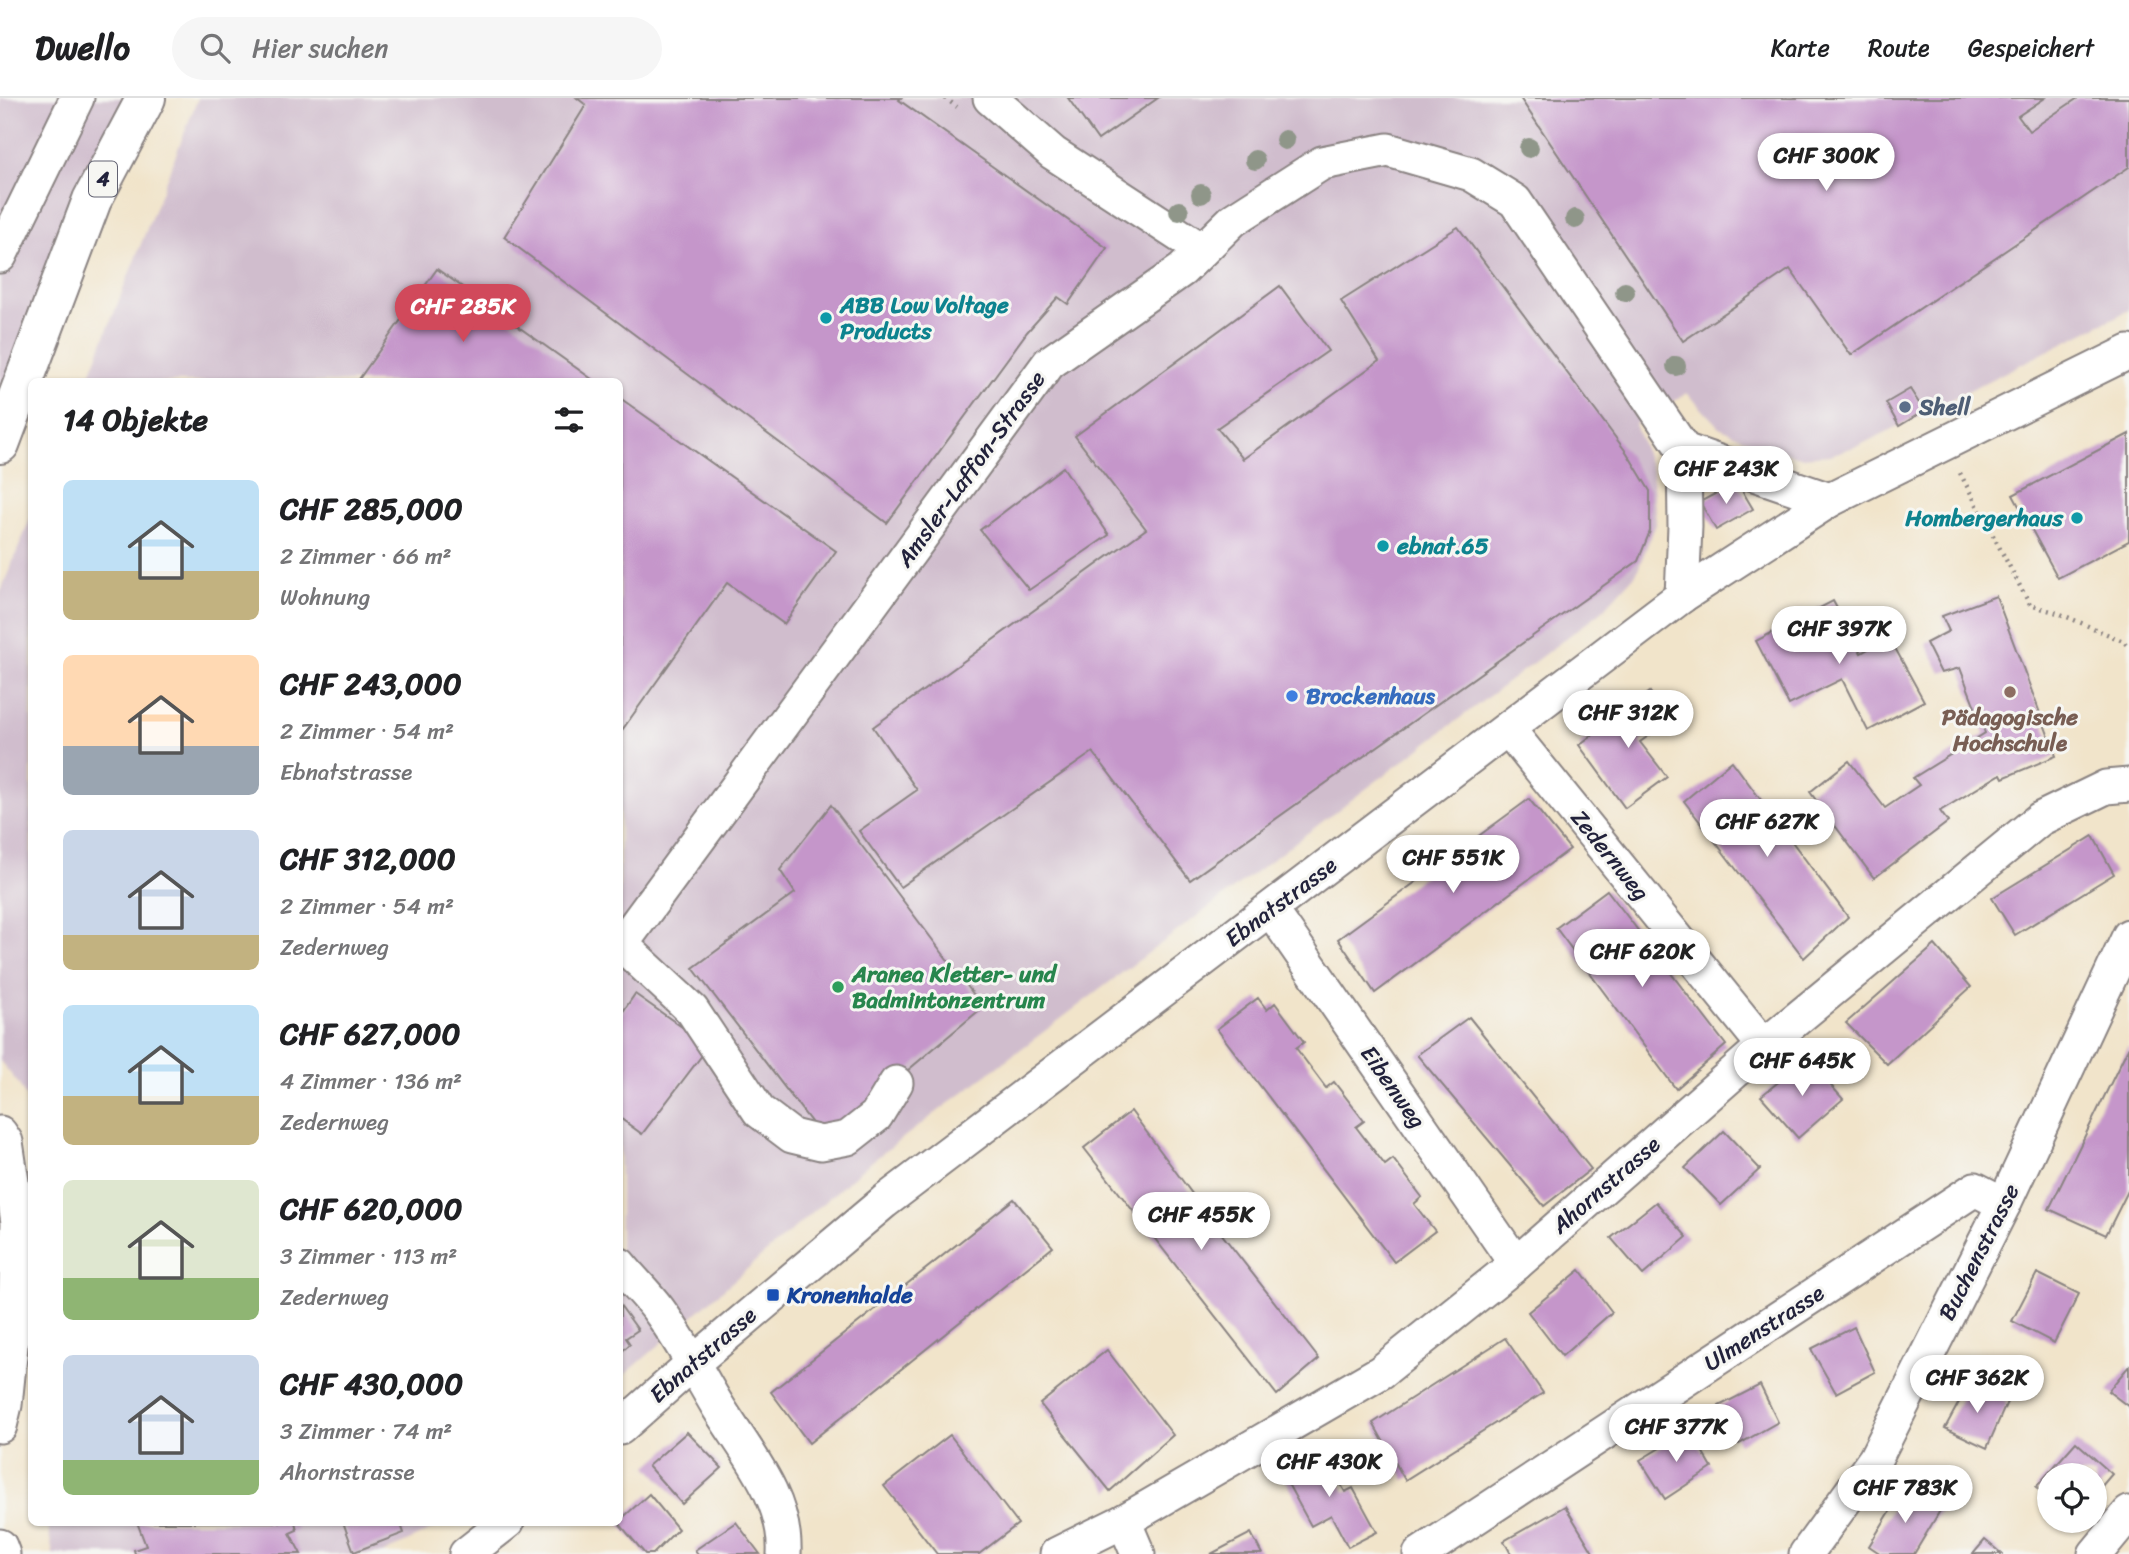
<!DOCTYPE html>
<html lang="de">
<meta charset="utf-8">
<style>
:root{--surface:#fff;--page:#f6f6f6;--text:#202124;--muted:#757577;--line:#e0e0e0;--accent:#d1495b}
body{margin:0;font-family:Sriracha,sans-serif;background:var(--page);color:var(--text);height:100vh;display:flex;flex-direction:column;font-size:26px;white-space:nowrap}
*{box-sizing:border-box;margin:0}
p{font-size:23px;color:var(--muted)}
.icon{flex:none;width:38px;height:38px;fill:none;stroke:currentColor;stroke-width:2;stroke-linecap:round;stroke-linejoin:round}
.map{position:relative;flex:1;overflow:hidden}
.details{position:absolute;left:28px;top:280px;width:595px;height:1148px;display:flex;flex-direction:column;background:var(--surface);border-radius:10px;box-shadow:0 2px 5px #0004}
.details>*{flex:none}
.fabs{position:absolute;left:2037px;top:1365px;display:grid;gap:14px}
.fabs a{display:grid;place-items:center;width:70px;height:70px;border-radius:50%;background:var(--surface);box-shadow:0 2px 5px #0004;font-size:35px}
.price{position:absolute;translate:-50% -60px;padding:0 16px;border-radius:24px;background:#fff;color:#222;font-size:23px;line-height:46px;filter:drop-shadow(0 2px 4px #0008)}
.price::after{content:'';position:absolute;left:50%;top:42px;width:21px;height:16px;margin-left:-10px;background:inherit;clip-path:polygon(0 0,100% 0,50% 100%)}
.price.selected{background:var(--accent);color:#fff}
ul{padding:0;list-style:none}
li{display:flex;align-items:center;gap:21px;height:175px;padding:0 35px}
li span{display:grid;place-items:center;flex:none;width:196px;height:140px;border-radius:10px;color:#555}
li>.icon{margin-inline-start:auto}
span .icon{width:84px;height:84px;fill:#fffc;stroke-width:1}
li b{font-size:30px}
h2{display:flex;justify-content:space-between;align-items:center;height:84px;padding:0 35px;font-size:30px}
header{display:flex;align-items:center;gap:42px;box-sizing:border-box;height:98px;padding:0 35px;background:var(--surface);border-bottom:2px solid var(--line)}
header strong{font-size:33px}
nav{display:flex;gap:38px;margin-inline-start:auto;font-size:24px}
.search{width:490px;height:63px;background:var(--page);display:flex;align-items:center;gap:18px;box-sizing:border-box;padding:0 24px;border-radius:38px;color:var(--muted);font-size:26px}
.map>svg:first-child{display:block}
.industrial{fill:#d0bdcd}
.building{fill:#c596ca}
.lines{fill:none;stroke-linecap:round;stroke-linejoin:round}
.minor-casing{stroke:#8a8382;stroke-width:37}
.major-casing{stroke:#8a8382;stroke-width:42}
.path{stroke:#8a8382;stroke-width:4.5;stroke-dasharray:2 5;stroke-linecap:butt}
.minor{stroke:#fff;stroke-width:33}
.major{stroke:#fff;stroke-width:38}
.tree{fill:#8f9689}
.culture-dot{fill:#0f9aa8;stroke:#f6f6f2;stroke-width:2.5}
.service-dot{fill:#5c6f8a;stroke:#f6f6f2;stroke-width:2.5}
.education-dot{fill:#8d6e63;stroke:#f6f6f2;stroke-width:2.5}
.shop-dot{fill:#3f7fe0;stroke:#f6f6f2;stroke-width:2.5}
.leisure-dot{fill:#2e9e5b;stroke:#f6f6f2;stroke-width:2.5}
.transit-dot{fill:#1a4fb4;stroke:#f6f6f2;stroke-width:2.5}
.labels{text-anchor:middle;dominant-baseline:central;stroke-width:6;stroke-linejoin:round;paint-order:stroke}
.shield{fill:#f6f6f2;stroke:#626272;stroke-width:2}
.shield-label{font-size:21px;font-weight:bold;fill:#22223b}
.culture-label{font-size:23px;font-weight:bold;fill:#0d838f;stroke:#f6f6f2;text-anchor:start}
.service-label{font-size:23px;font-weight:bold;fill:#4e5e75;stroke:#f6f6f2;text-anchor:start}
.street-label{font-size:23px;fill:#22223b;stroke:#f6f6f2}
.shop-label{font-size:23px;font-weight:bold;fill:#366cbe;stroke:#f6f6f2;text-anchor:start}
.education-label{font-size:23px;font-weight:bold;fill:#785e54;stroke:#f6f6f2}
.leisure-label{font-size:23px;font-weight:bold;fill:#27864d;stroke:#f6f6f2;text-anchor:start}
.transit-label{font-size:23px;font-weight:bold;fill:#164399;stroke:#f6f6f2;text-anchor:start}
</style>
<header>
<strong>Dwello</strong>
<div class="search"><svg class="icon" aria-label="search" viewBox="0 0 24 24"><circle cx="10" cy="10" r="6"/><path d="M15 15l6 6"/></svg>Hier suchen</div>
<nav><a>Karte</a><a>Route</a><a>Gespeichert</a></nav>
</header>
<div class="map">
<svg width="2129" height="1456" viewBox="0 0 2129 1456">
<rect width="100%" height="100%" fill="#f6f6f2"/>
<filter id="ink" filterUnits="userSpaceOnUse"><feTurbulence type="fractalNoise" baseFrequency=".0143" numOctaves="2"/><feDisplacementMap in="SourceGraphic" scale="14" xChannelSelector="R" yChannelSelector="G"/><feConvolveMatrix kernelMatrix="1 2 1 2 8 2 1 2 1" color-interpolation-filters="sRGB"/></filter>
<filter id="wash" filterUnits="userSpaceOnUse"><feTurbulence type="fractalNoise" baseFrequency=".00686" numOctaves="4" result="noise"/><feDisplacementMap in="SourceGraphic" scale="28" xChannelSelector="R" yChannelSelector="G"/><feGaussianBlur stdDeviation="1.57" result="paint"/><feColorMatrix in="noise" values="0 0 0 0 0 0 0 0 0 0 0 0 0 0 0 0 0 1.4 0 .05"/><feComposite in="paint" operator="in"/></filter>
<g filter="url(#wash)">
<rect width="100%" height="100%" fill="#f1e4ca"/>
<g class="industrial">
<path d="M0 0H146L0 346Z"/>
<path d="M198 0H2129V212L1860 347 1830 357 1800 359 1758 347 1719 329 1687 295 1635 326 1652 373 1656 426 1636 476 1602 513 867 1067 620 1281V284H87Z"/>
<path d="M31 419V1008L18 985 0 963V495Z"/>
<path d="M47 1425H445L382 1456H53Z"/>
</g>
<g id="blocks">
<g class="building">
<path d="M577 0H901L899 2 1107 150 1068 206 1058 199 1027 234 887 425 504 139 586 7Z"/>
<path d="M1068 0H1158L1098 42Z"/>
<path d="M1520 0H2045L2018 18 2029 33 2078 0H2129V69L1851 257 1790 171 1683 243Z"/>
<path d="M1458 129 1627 355 1650 393V433L1638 463 1190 782 1093 654 900 789 859 733 917 692 873 629 1146 431 1075 338 1280 188 1328 253 1217 330 1243 361 1379 263 1341 203Z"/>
<path d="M437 171 596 284H357Z"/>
<path d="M1910 291 1924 313 1899 328 1886 305Z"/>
<path d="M620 300 836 453 784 526 727 485 620 635Z"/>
<path d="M2129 336V443L2058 480 2013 397Z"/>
<path d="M1063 369 1109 437 1029 492 980 432Z"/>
<path d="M1737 384 1753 411 1716 432 1700 404Z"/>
<path d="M1996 498 2056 658 2003 680 2001 676 1940 713 1948 724 1874 780 1810 694 1849 663 1885 710 1919 687 1913 680 1985 635 1960 570 1941 575 1926 545 1949 533 1942 518Z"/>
<path d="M1833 503 1861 555 1889 539 1924 603 1868 633 1842 581 1789 607 1756 543Z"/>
<path d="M1650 594 1671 622 1640 644 1667 679 1625 710 1579 647Z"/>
<path d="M1732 663 1848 819 1804 860 1684 703Z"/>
<path d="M1529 701 1570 751 1375 895 1338 841Z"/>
<path d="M831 707 983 909 825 1042 693 870 795 795 780 772Z"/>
<path d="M2093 738 2114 776 2015 837 1992 800Z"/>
<path d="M1607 792 1726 947 1676 991 1556 830Z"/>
<path d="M1935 847 1971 889 1887 966 1846 925Z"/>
<path d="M635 896 709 948 642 1036 620 1020V918Z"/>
<path d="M1258 900 1267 912 1275 905 1304 944 1296 950 1326 990 1334 984 1364 1023 1356 1029 1385 1067 1393 1061 1422 1099 1414 1106 1435 1133 1394 1164 1217 931Z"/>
<path d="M1469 919 1591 1071 1544 1108 1417 957Z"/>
<path d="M2129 948V1091L2106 1137 2049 1111Z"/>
<path d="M1807 961 1843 1001 1798 1040 1761 998Z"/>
<path d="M1131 1013 1224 1139 1319 1261 1277 1297 1084 1050Z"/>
<path d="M1724 1033 1760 1071 1721 1107 1685 1070Z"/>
<path d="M1014 1101 1053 1149 809 1345 771 1294Z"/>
<path d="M1656 1104 1687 1139 1643 1177 1611 1140Z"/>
<path d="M1580 1172 1612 1214 1562 1258 1528 1214Z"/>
<path d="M2037 1175 2079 1196 2054 1245 2012 1223Z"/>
<path d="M620 1207 638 1232 626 1240 630 1246 620 1255Z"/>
<path d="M1854 1229 1875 1274 1836 1295 1811 1251Z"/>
<path d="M1505 1240 1543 1295 1405 1382 1373 1325Z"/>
<path d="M1107 1252 1173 1337 1110 1393 1040 1306Z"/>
<path d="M2129 1268V1309L2108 1293Z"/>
<path d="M1970 1284 2007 1304 1987 1350 1945 1330Z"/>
<path d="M1760 1287 1778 1324 1739 1346 1719 1308Z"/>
<path d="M1690 1332 1712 1370 1665 1401 1640 1362Z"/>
<path d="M687 1334 722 1370 682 1406 648 1368Z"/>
<path d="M950 1337 1018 1426 979 1456H937L884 1388Z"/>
<path d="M2076 1344 2112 1376 2095 1396V1377H2049V1401L2036 1389Z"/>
<path d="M1323 1353 1345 1394 1353 1390 1377 1434 1348 1449 1331 1417 1311 1428 1282 1375Z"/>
<path d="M1905 1389 1941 1411 1914 1456H1881L1869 1448Z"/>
<path d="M649 1396 678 1431 653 1456H645L618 1424Z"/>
<path d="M1565 1408 1594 1456H1511L1504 1443Z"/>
<path d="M137 1424H295L297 1432 290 1435 301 1456H135L134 1452 146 1448Z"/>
<path d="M343 1424H400L404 1435 354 1454Z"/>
<path d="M736 1424 760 1456H698L695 1452Z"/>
<path d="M1251 1435 1262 1456H1211Z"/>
<path d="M1985 1442 2002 1456H1973Z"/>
</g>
</g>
</g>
<g filter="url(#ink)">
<use href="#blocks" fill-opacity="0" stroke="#8a8382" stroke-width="2"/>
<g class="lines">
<g class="minor-casing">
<g id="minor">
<path d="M990 0 1053 55 1202 152"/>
<path d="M0 158 77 0"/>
<path d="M1684 352 1830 402"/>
<path d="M1508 631 1764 948"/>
<path d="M1271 812 1516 1166"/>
<path d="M621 846 692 912 759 1013 792 1038 821 1045 848 1040 876 1018 896 985"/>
<path d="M620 848 1049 265 1182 172 1233 122 1322 65 1388 52 1471 76 1515 103 1684 352 1685 428 1682 498"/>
<path d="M0 1035 6 1044 18 1124 15 1208 5 1307 0 1328"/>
<path d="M620 1167C632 1182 647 1196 658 1211 681 1242 698 1275 717 1307 745 1353 787 1399 784 1456"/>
<path d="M620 1330 693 1265 884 1104 1682 498 1830 402 2129 254"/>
<path d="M1124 1423 1138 1456"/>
<path d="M0 1448 3 1456"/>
<path d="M466 1456 507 1424"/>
<path d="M1057 1456 1124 1423 1381 1274 1516 1166 1764 948 2040 721 2106 689 2129 687"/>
<path d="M1420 1456 1975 1091 2004 1106"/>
<path d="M1806 1456 1875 1361 2004 1106 2129 838"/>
<path d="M2095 1456 2129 1415"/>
</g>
</g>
<g class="major-casing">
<path id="major" d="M0 346 92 102 146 0"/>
</g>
<g class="path">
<path d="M945 0 957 9"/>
<path d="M1960 375 2030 507 2058 515 2123 543 2129 549"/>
</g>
<use href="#minor" class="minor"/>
<use href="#major" class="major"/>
</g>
<g class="tree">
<circle cx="1285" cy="42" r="10"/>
<circle cx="1529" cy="50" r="10"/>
<circle cx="1255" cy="62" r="10"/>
<circle cx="1201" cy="96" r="10"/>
<circle cx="1179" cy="113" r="10"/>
<circle cx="1575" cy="121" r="10"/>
<circle cx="1625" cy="194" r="10"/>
<circle cx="1676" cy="268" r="10"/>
</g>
</g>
<g class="culture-dot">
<circle cx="826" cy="220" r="7"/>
<circle cx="2077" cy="420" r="7"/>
<circle cx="1383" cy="448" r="7"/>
</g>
<circle class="service-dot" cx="1905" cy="309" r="7"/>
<circle class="education-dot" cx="2010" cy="594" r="7"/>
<circle class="shop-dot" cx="1292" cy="598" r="7"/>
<circle class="leisure-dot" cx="838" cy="889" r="7"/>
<rect class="transit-dot" x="766" y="1190" width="14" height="14" rx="3.5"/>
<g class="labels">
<rect class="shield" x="89" y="63.5" width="28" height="35" rx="5"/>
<g class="shield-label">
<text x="103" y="81">4</text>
</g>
<g class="culture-label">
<text x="840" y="207">ABB Low Voltage<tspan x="840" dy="26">Products</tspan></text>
<text x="2063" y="420" text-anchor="end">Hombergerhaus</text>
<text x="1397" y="448">ebnat.65</text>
</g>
<g class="service-label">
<text x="1919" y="309">Shell</text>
</g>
<g class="street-label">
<text transform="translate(971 371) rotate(-54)">Amsler-Laffon-Strasse</text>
<text transform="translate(1610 757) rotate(51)">Zedernweg</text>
<text transform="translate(1281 804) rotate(-37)">Ebnatstrasse</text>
<text transform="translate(1393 989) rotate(55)">Eibenweg</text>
<text transform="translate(1606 1087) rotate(-41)">Ahornstrasse</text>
<text transform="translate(1979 1154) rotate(-63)">Buchenstrasse</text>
<text transform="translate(1764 1230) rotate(-33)">Ulmenstrasse</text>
<text transform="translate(703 1257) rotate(-41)">Ebnatstrasse</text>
</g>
<g class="shop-label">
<text x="1306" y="598">Brockenhaus</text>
</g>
<g class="education-label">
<text x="2010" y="619">Pädagogische<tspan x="2010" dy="26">Hochschule</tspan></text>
</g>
<g class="leisure-label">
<text x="852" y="876">Aranea Kletter- und<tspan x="852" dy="26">Badmintonzentrum</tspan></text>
</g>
<g class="transit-label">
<text x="787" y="1197">Kronenhalde</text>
</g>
</g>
</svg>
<div class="fabs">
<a><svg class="icon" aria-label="locate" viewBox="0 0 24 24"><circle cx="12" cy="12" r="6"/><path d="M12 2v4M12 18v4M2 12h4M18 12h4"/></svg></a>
</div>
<b class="price" style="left:1826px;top:95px">CHF 300K</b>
<b class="price selected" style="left:463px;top:246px">CHF 285K</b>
<b class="price" style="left:1726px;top:408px">CHF 243K</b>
<b class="price" style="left:1839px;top:568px">CHF 397K</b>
<b class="price" style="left:1628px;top:652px">CHF 312K</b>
<b class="price" style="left:1767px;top:761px">CHF 627K</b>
<b class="price" style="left:1453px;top:797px">CHF 551K</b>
<b class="price" style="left:1642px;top:891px">CHF 620K</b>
<b class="price" style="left:1802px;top:1000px">CHF 645K</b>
<b class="price" style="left:1201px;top:1154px">CHF 455K</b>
<b class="price" style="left:1977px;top:1317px">CHF 362K</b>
<b class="price" style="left:1676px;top:1366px">CHF 377K</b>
<b class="price" style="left:1329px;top:1401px">CHF 430K</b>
<b class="price" style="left:1905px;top:1427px">CHF 783K</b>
<section class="details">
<h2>14 Objekte<svg class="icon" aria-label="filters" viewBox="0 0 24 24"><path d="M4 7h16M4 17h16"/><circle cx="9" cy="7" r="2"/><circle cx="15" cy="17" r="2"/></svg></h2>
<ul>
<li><span style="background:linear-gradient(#bfe0f5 65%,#c2b280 0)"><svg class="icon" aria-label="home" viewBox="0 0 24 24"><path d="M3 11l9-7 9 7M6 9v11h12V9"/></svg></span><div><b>CHF 285,000</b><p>2 Zimmer · 66 m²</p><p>Wohnung</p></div></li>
<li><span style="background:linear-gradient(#ffd9b3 65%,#9aa5b1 0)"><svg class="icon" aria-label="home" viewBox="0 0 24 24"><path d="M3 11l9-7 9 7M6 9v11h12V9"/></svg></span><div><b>CHF 243,000</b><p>2 Zimmer · 54 m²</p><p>Ebnatstrasse</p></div></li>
<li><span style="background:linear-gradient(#c9d6e8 75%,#c2b280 0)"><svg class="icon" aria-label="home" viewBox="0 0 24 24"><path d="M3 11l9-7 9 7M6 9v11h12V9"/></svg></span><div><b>CHF 312,000</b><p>2 Zimmer · 54 m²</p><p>Zedernweg</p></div></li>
<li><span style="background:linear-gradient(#bfe0f5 65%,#c2b280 0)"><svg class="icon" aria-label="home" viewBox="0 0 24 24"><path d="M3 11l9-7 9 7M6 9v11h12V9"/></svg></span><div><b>CHF 627,000</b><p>4 Zimmer · 136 m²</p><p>Zedernweg</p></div></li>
<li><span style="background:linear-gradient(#dfe7d0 70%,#8fb573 0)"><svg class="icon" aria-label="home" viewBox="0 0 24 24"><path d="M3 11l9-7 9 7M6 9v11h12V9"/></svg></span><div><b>CHF 620,000</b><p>3 Zimmer · 113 m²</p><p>Zedernweg</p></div></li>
<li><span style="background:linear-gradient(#c9d6e8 75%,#8fb573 0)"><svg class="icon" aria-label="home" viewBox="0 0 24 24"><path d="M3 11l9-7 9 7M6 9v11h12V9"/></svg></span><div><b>CHF 430,000</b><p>3 Zimmer · 74 m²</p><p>Ahornstrasse</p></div></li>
</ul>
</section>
</div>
